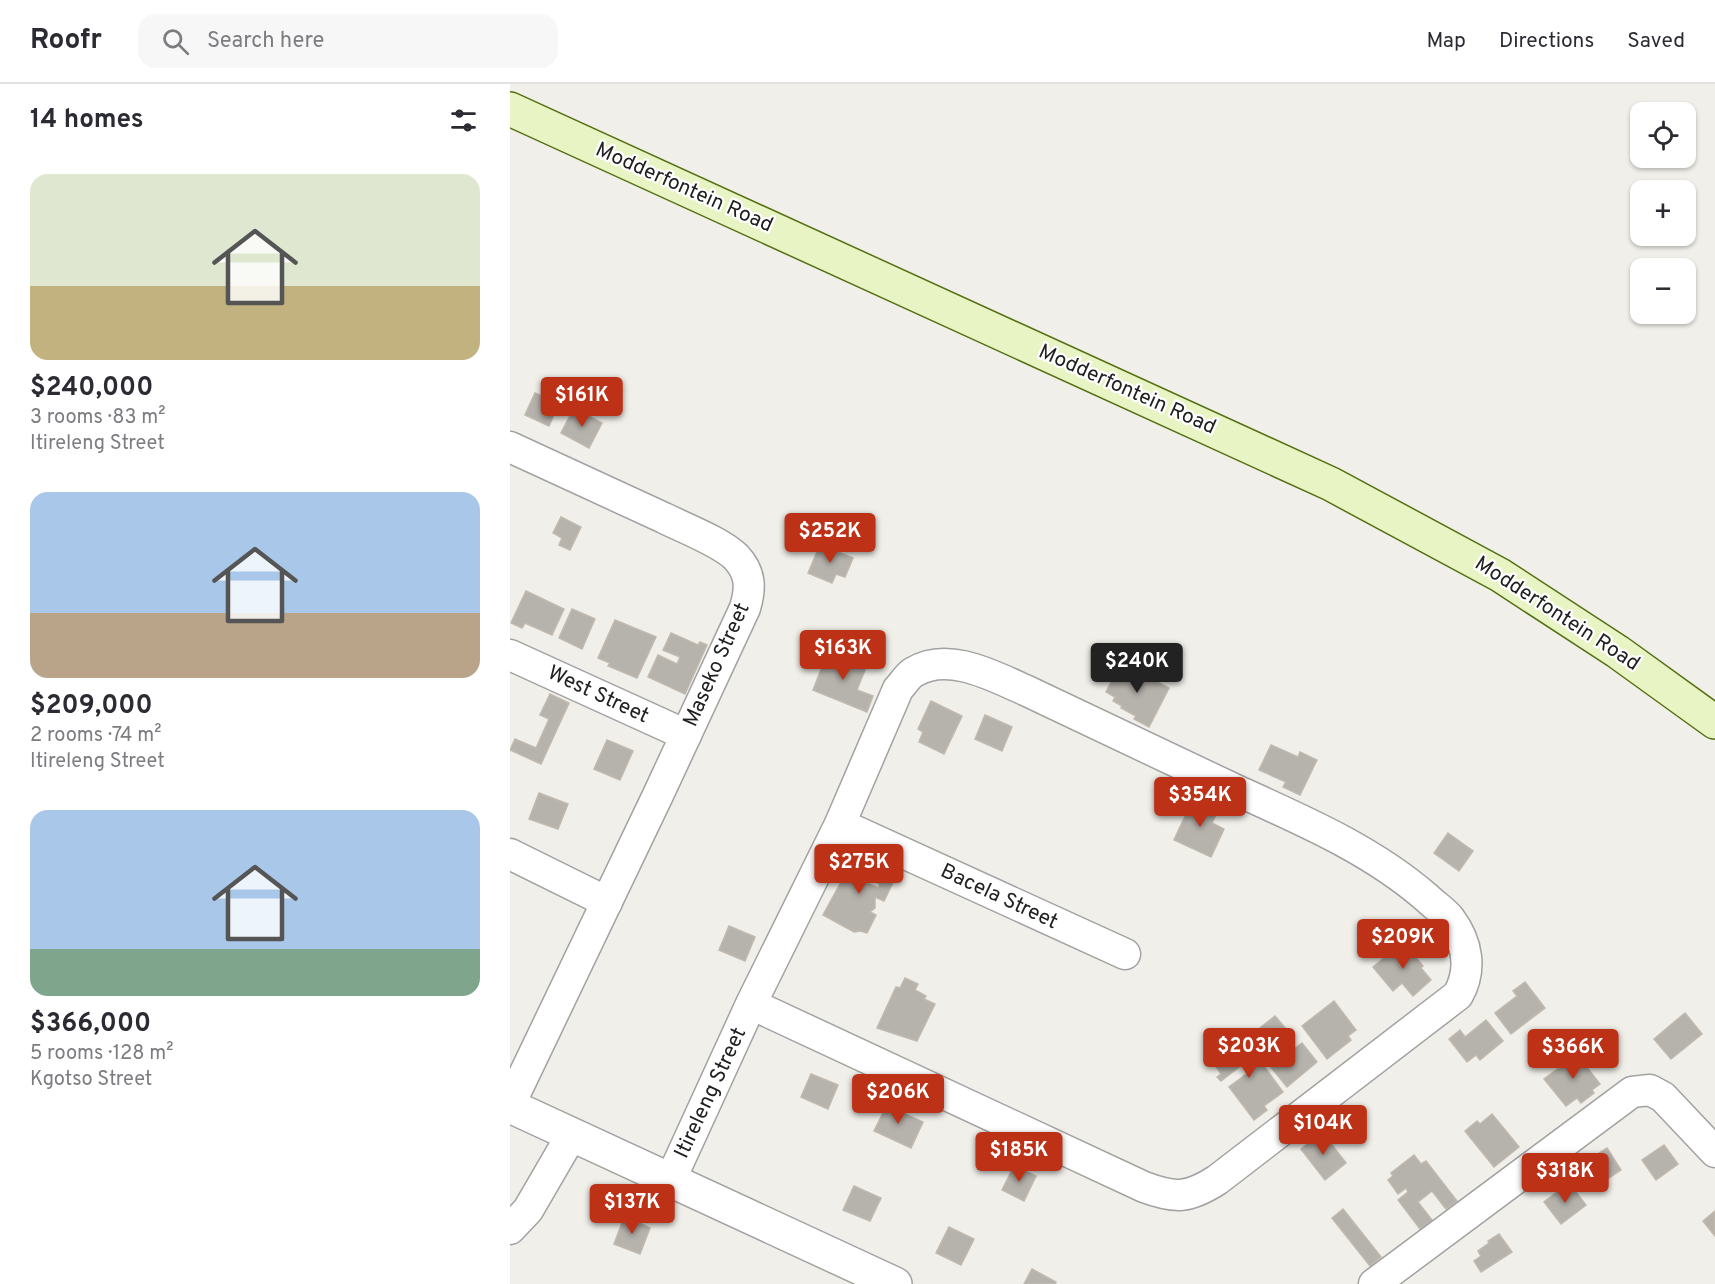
<!DOCTYPE html>
<meta charset="utf-8">
<style>
:root{--surface:#fff;--page:#f7f7f7;--text:#2b2b33;--muted:#7c7c81;--line:#e1e1e2;--accent:#bd3216}
body{margin:0;font-family:Overpass,sans-serif;background:var(--page);color:var(--text);height:100vh;display:flex;flex-direction:column;font-size:22px;white-space:nowrap}
*{box-sizing:border-box;margin:0}
p{font-size:20px;color:var(--muted)}
.icon{flex:none;width:33px;height:33px;fill:none;stroke:currentColor;stroke-width:2;stroke-linecap:round;stroke-linejoin:round}
.map{position:relative;flex:1;overflow:hidden}
.drawer{display:flex;flex-direction:column;background:var(--surface);width:510px}
.drawer>*{flex:none}
.buttons{position:absolute;left:1120px;top:18px;display:grid;gap:12px}
.buttons a{display:grid;place-items:center;width:66px;height:66px;border-radius:12px;background:var(--surface);box-shadow:0 2px 4px #0004;font-size:30px}
.price{position:absolute;translate:-50% -51px;padding:0 14px;border-radius:6px;background:var(--accent);color:#fff;font-size:20px;line-height:39px;filter:drop-shadow(0 2px 3px #0008)}
.price::after{content:'';position:absolute;left:50%;top:36px;width:18px;height:14px;margin-left:-9px;background:inherit;clip-path:polygon(0 0,100% 0,50% 100%)}
.price.active{background:#222;color:#fff}
ul{padding:0;list-style:none}
li{display:grid;align-content:center;gap:12px;height:318px;padding:0 30px}
li span{display:grid;place-items:center;height:186px;border-radius:18px;color:#555}
li>.icon{margin-inline-start:auto}
span .icon{width:108px;height:108px;fill:#fffc;stroke-width:1}
li b{font-size:26px}
h2{display:flex;justify-content:space-between;align-items:center;height:72px;padding:0 30px;font-size:26px}
header{display:flex;align-items:center;gap:36px;box-sizing:border-box;height:84px;padding:0 30px;background:var(--surface);border-bottom:2px solid var(--line)}
header strong{font-size:28px}
nav{display:flex;gap:33px;margin-inline-start:auto;font-size:21px}
.search{width:420px;height:54px;background:var(--page);display:flex;align-items:center;gap:15px;box-sizing:border-box;padding:0 21px;border-radius:18px;color:var(--muted);font-size:22px}
main{display:flex;flex:1;min-height:0}
.map>svg:first-child{display:block}
.building{fill:#b6b2ac;stroke:#c1b9ad;stroke-width:1.5}
.lines{fill:none;stroke-linecap:round;stroke-linejoin:round}
.minor-casing{stroke:#a2a2a2;stroke-width:33}
.tertiary-casing{stroke:#a2a2a2;stroke-width:36}
.secondary-casing{stroke:#556f11;stroke-width:36}
.minor{stroke:#fff;stroke-width:30}
.tertiary{stroke:#fff;stroke-width:33}
.secondary{stroke:#e9f4c4;stroke-width:33}
.labels{text-anchor:middle;dominant-baseline:central;stroke-width:4.5;stroke-linejoin:round;paint-order:stroke}
.street-label{font-size:21px;fill:#212121;stroke:#fff}
</style>
<header>
<strong>Roofr</strong>
<div class="search"><svg class="icon" aria-label="search" viewBox="0 0 24 24"><circle cx="10" cy="10" r="6"/><path d="M15 15l6 6"/></svg>Search here</div>
<nav><a>Map</a><a>Directions</a><a>Saved</a></nav>
</header>
<main>
<section class="drawer">
<h2>14 homes<svg class="icon" aria-label="filters" viewBox="0 0 24 24"><path d="M4 7h16M4 17h16"/><circle cx="9" cy="7" r="2"/><circle cx="15" cy="17" r="2"/></svg></h2>
<ul>
<li><span style="background:linear-gradient(#dfe7d0 60%,#c2b280 0)"><svg class="icon" aria-label="home" viewBox="0 0 24 24"><path d="M3 11l9-7 9 7M6 9v11h12V9"/></svg></span><div><b>$240,000</b><p>3 rooms · 83 m²</p><p>Itireleng Street</p></div></li>
<li><span style="background:linear-gradient(#a9c7e8 65%,#b9a48a 0)"><svg class="icon" aria-label="home" viewBox="0 0 24 24"><path d="M3 11l9-7 9 7M6 9v11h12V9"/></svg></span><div><b>$209,000</b><p>2 rooms · 74 m²</p><p>Itireleng Street</p></div></li>
<li><span style="background:linear-gradient(#a9c7e8 75%,#7fa58c 0)"><svg class="icon" aria-label="home" viewBox="0 0 24 24"><path d="M3 11l9-7 9 7M6 9v11h12V9"/></svg></span><div><b>$366,000</b><p>5 rooms · 128 m²</p><p>Kgotso Street</p></div></li>
</ul>
</section>
<div class="map">
<svg width="1205" height="1200" viewBox="0 0 1205 1200">
<rect width="100%" height="100%" fill="#f0efe9"/>
<g class="building">
<path d="M25 309 49 319 39 342 15 331Z"/>
<path d="M64 324 92 339 79 364 51 349Z"/>
<path d="M51 433 71 443 60 466 49 461 52 454 43 449Z"/>
<path d="M310 461 343 474 335 493 326 490 322 499 298 489Z"/>
<path d="M16 507 54 525 42 551 15 539 12 544 1 539Z"/>
<path d="M62 525 85 535 72 565 49 554Z"/>
<path d="M105 536 146 553 127 594 98 582 100 579 88 574Z"/>
<path d="M161 549 188 561 190 558 197 561 175 610 138 593 148 571 167 580 170 573 153 566Z"/>
<path d="M319 565 357 581 347 606 363 612 357 628 303 606Z"/>
<path d="M611 579 659 604 639 643 624 635 626 632 611 624 612 622 603 617 605 613 596 608Z"/>
<path d="M40 610 59 619 31 680 0 666 5 655 26 664 39 635 30 631Z"/>
<path d="M421 617 452 632 434 670 409 658 413 648 408 645Z"/>
<path d="M475 631 502 643 492 667 465 655Z"/>
<path d="M97 656 123 667 110 696 84 685Z"/>
<path d="M761 661 788 673 790 668 807 676 790 711 773 703 776 698 749 686Z"/>
<path d="M29 709 58 720 48 745 19 735Z"/>
<path d="M684 713 709 725 702 739 714 745 701 773 664 756Z"/>
<path d="M938 749 963 767 949 787 924 769Z"/>
<path d="M343 769 387 790 374 817 365 813V824L360 828 366 831 357 849 351 847 344 848 313 831 336 789 368 804 370 800 333 784Z"/>
<path d="M219 842 245 853 235 877 209 866Z"/>
<path d="M893 858 913 882 911 884 921 896 903 912 892 899 883 907 863 883Z"/>
<path d="M395 894 408 900 405 906 416 912 414 915 425 920 407 957 367 944 386 903 390 904Z"/>
<path d="M1015 898 1035 924 1001 950 985 929 1007 912 1003 907Z"/>
<path d="M824 917 846 946 838 952 841 956 817 975 792 942Z"/>
<path d="M1175 929 1192 950 1161 975 1144 955Z"/>
<path d="M765 932 776 945 761 958 774 973 792 959 807 978 777 1003 737 954Z"/>
<path d="M976 936 993 957 970 976 966 971 957 978 939 955 950 946 955 953Z"/>
<path d="M734 955 773 1008 754 1022 757 1026 744 1036 719 1003 739 988 733 980 711 997 707 993 711 990 703 978Z"/>
<path d="M1062 964 1090 1000 1082 1006 1084 1009 1071 1019 1067 1014 1056 1022 1034 995 1057 978 1052 972Z"/>
<path d="M301 990 328 1001 318 1025 291 1013Z"/>
<path d="M381 1013 391 1018 387 1026 413 1038 401 1064 364 1047Z"/>
<path d="M982 1030 1009 1063 984 1083 955 1047 967 1037 970 1040Z"/>
<path d="M812 1048 836 1079 815 1096 791 1065Z"/>
<path d="M1154 1061 1168 1080 1146 1096 1132 1076Z"/>
<path d="M1097 1064 1111 1086 1088 1101 1074 1079Z"/>
<path d="M904 1071 911 1080 916 1077 947 1117 936 1125 922 1107 908 1118 922 1136 910 1145 888 1116 898 1108 896 1104 888 1110 878 1096 883 1092 881 1089Z"/>
<path d="M504 1082 526 1092 514 1117 492 1106Z"/>
<path d="M1059 1099 1076 1121 1051 1140 1034 1118Z"/>
<path d="M344 1102 371 1114 360 1137 333 1126Z"/>
<path d="M833 1125 871 1173 860 1182 822 1134Z"/>
<path d="M1205 1127V1152L1193 1137Z"/>
<path d="M115 1131 130 1136 129 1139 140 1144 130 1170 104 1160Z"/>
<path d="M439 1143 464 1155 451 1181 426 1169Z"/>
<path d="M989 1150 1002 1168 971 1188 964 1177 971 1172 968 1167 979 1159 978 1157Z"/>
<path d="M522 1185 546 1198 545 1200H514Z"/>
</g>
<g class="lines">
<g class="minor-casing">
<g id="minor">
<path d="M0 363C51 387 103 410 154 434 174 444 211 458 226 473 241 489 241 504 235 524L148 711 0 1020"/>
<path d="M0 571 176 651"/>
<path d="M330 740 615 870"/>
<path d="M0 770 97 818"/>
<path d="M160 1097 241 920 330 740 388 605C393 600 398 591 404 588 438 567 483 592 515 606 586 639 657 673 728 707 794 737 862 766 917 814 924 821 934 827 940 835 958 859 962 886 948 911L707 1096C679 1114 666 1115 634 1103L241 920"/>
<path d="M0 1145 18 1126 61 1052"/>
<path d="M864 1200 1122 1008 1140 1006 1153 1013 1205 1068"/>
</g>
</g>
<g class="tertiary-casing">
<path id="tertiary" d="M0 1022 385 1200"/>
</g>
<g class="secondary-casing">
<path id="secondary" d="M0 25 821 400 990 491 1108 568 1205 638"/>
</g>
<use href="#minor" class="minor"/>
<use href="#tertiary" class="tertiary"/>
<use href="#secondary" class="secondary"/>
</g>
<g class="labels">
<g class="street-label">
<text transform="translate(174 104) rotate(24)">Modderfontein Road</text>
<text transform="translate(617 306) rotate(24)">Modderfontein Road</text>
<text transform="translate(1047 530) rotate(33)">Modderfontein Road</text>
<text transform="translate(207 581) rotate(-66)">Maseko Street</text>
<text transform="translate(88 611) rotate(25)">West Street</text>
<text transform="translate(489 813) rotate(25)">Bacela Street</text>
<text transform="translate(201 1009) rotate(-65)">Itireleng Street</text>
</g>
</g>
</svg>
<div class="buttons">
<a><svg class="icon" aria-label="locate" viewBox="0 0 24 24"><circle cx="12" cy="12" r="6"/><path d="M12 2v4M12 18v4M2 12h4M18 12h4"/></svg></a>
<a>+</a>
<a>−</a>
</div>
<b class="price" style="left:72px;top:344px">$161K</b>
<b class="price" style="left:320px;top:480px">$252K</b>
<b class="price" style="left:333px;top:597px">$163K</b>
<b class="price active" style="left:627px;top:610px">$240K</b>
<b class="price" style="left:690px;top:744px">$354K</b>
<b class="price" style="left:349px;top:811px">$275K</b>
<b class="price" style="left:893px;top:886px">$209K</b>
<b class="price" style="left:739px;top:995px">$203K</b>
<b class="price" style="left:1063px;top:996px">$366K</b>
<b class="price" style="left:388px;top:1041px">$206K</b>
<b class="price" style="left:813px;top:1072px">$104K</b>
<b class="price" style="left:509px;top:1099px">$185K</b>
<b class="price" style="left:1055px;top:1120px">$318K</b>
<b class="price" style="left:122px;top:1151px">$137K</b>
</div>
</main>
